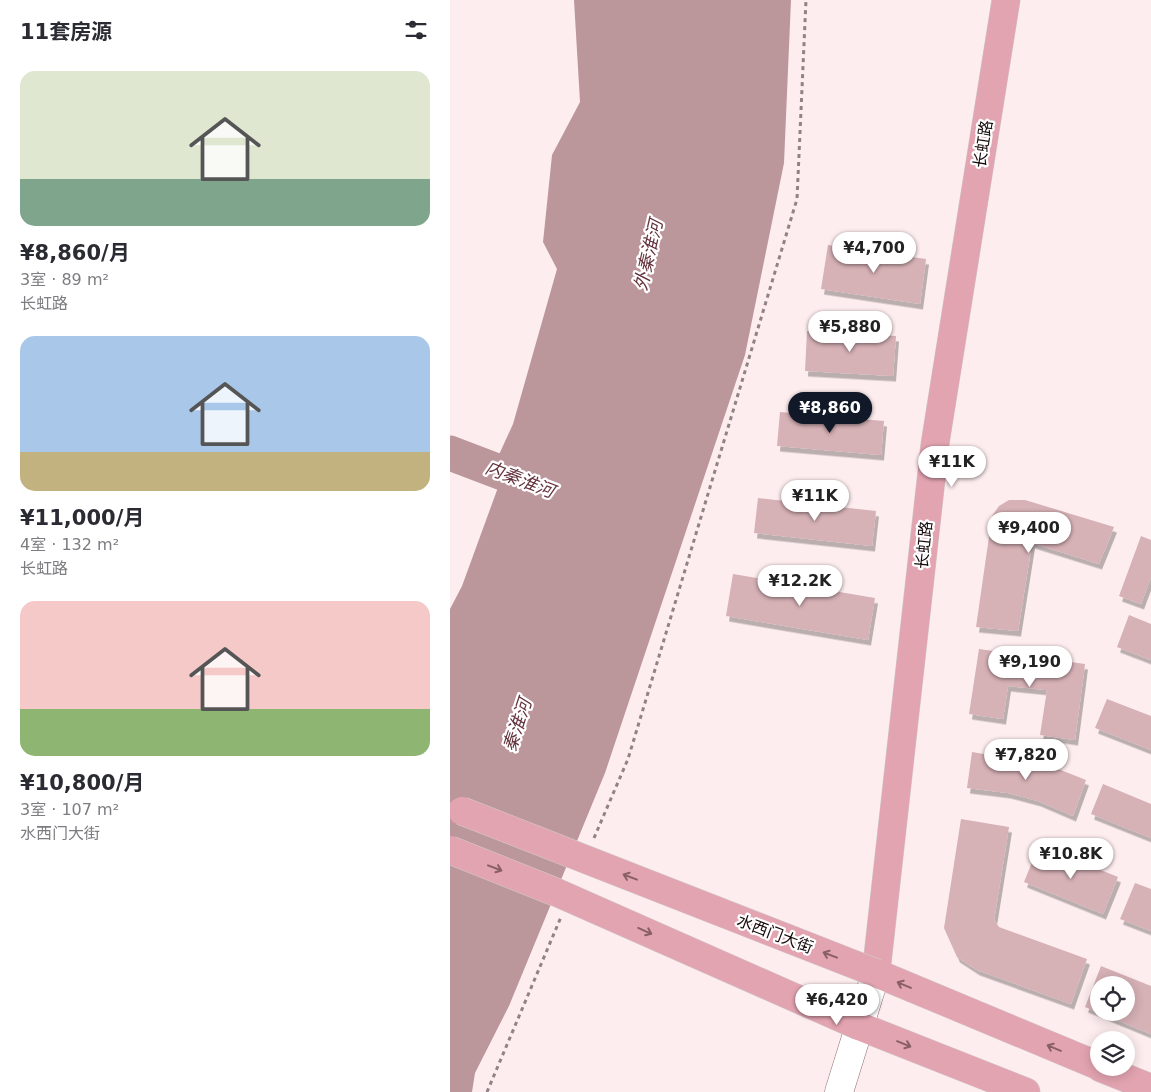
<!DOCTYPE html>
<html lang="zh">
<meta charset="utf-8">
<style>
:root{--surface:#fff;--page:#f7f7f7;--text:#2b2b33;--muted:#7c7c81;--accent:#111827}
body{margin:0;font-family:"DejaVu Sans","Noto Sans SC",sans-serif;background:var(--page);color:var(--text);height:100vh;display:flex;flex-direction:column;font-size:19px;white-space:nowrap}
*{box-sizing:border-box;margin:0}
p{font-size:16px;color:var(--muted)}
.icon{flex:none;width:28px;height:28px;fill:none;stroke:currentColor;stroke-width:2;stroke-linecap:round;stroke-linejoin:round}
.map{position:relative;flex:1;overflow:hidden}
.drawer{display:flex;flex-direction:column;background:var(--surface);width:450px}
.drawer>*{flex:none}
.controls{position:absolute;left:640px;top:976px;display:grid;gap:10px}
.controls a{display:grid;place-items:center;width:45px;height:45px;border-radius:50%;background:var(--surface);box-shadow:0 2px 12px #0003;font-size:25px}
.price{position:absolute;translate:-50% -42px;padding:0 11px;border-radius:18px;background:#fff;color:#222;font-size:16px;line-height:32px;filter:drop-shadow(0 1px 2px #0008)}
.price::after{content:'';position:absolute;left:50%;top:30px;width:15px;height:11px;margin-left:-8px;background:inherit;clip-path:polygon(0 0,100% 0,50% 100%)}
.price.selected{background:var(--accent);color:#fff}
ul{padding:0;list-style:none}
li{display:grid;align-content:center;gap:10px;height:265px;padding:0 20px}
li span{display:grid;place-items:center;height:155px;border-radius:15px;color:#555}
li>.icon{margin-inline-start:auto}
span .icon{width:90px;height:90px;fill:#fffc;stroke-width:1}
li b{font-size:21px}
h2{display:flex;justify-content:space-between;align-items:center;height:60px;padding:0 20px;font-size:21px}
main{display:flex;flex:1;min-height:0}
.map>svg:first-child{display:block}
.water{fill:#bb979c}
.lines{fill:none;stroke-linecap:round;stroke-linejoin:round}
.river{stroke:#bb979c;stroke-width:35}
.building{fill:#d6b1b6;fill-rule:evenodd;filter:url(#shadow)}
.minor-casing{stroke:#8c686e;stroke-width:29}
.major-casing{stroke:#d1cecf;stroke-width:29}
.path{stroke:#918284;stroke-width:3;stroke-dasharray:4 4;stroke-linecap:butt}
.minor{stroke:#fff;stroke-width:28}
.major{stroke:#e3a4b1;stroke-width:28}
.major-bridge-casing{stroke:#d1cecf;stroke-width:29;stroke-linecap:butt}
.major-bridge{stroke:#e3a4b1;stroke-width:28}
.oneway{stroke:#885f67}
.labels{text-anchor:middle;dominant-baseline:central;stroke-width:4.5;stroke-linejoin:round;paint-order:stroke}
.street-label{font-size:16px;fill:#180b0d;stroke:#fff}
.water-label{font-size:18px;font-style:italic;fill:#65333d;stroke:#fff}
</style>
<main>
<section class="drawer">
<h2>11套房源<svg class="icon" aria-label="filters" viewBox="0 0 24 24"><path d="M4 7h16M4 17h16"/><circle cx="9" cy="7" r="2"/><circle cx="15" cy="17" r="2"/></svg></h2>
<ul>
<li><span style="background:linear-gradient(#dfe7d0 70%,#7fa58c 0)"><svg class="icon" aria-label="home" viewBox="0 0 24 24"><path d="M3 11l9-7 9 7M6 9v11h12V9"/></svg></span><div><b>¥8,860/月</b><p>3室 · 89 m²</p><p>长虹路</p></div></li>
<li><span style="background:linear-gradient(#a9c7e8 75%,#c2b280 0)"><svg class="icon" aria-label="home" viewBox="0 0 24 24"><path d="M3 11l9-7 9 7M6 9v11h12V9"/></svg></span><div><b>¥11,000/月</b><p>4室 · 132 m²</p><p>长虹路</p></div></li>
<li><span style="background:linear-gradient(#f6c9c9 70%,#8fb573 0)"><svg class="icon" aria-label="home" viewBox="0 0 24 24"><path d="M3 11l9-7 9 7M6 9v11h12V9"/></svg></span><div><b>¥10,800/月</b><p>3室 · 107 m²</p><p>水西门大街</p></div></li>
</ul>
</section>
<div class="map">
<svg width="701" height="1092" viewBox="0 0 701 1092">
<defs>
<filter id="shadow"><feDropShadow dx="3" dy="5.5" stdDeviation="0" flood-color="#0004"/></filter>
</defs>
<rect width="100%" height="100%" fill="#feedef"/>
<path class="water" d="M124 0H341L334 163 295 355 155 773 59 1006 25 1073 22 1092H0V609L12 586 54 471 42 470 63 424 107 269 93 242 102 155 130 102Z"/>
<g class="lines">
<path class="river" d="M0 453 97 490"/>
</g>
<g class="building">
<path d="M378 245 476 259 470 304 371 289Z"/>
<path d="M357 331 446 336 443 376 355 371Z"/>
<path d="M330 412 434 421 431 455 327 446Z"/>
<path d="M308 498 426 511 422 546 304 533Z"/>
<path d="M559 500H575L664 527 649 564 582 543 568 631 526 627 542 516 549 506Z"/>
<path d="M691 536 701 540V577L691 604 669 596Z"/>
<path d="M283 574 425 598 418 640 276 616Z"/>
<path d="M679 615 701 624V660L667 647Z"/>
<path d="M529 649 635 664 625 740 590 735 597 690 558 686 553 719 519 714Z"/>
<path d="M657 699 701 716V750L645 728Z"/>
<path d="M522 752 598 765 636 780 623 816 588 801 558 793 517 788Z"/>
<path d="M653 784 701 804V838L641 814Z"/>
<path d="M511 819 559 827 544 920 549 927 637 959 621 1004 527 970 507 957 494 928Z"/>
<path d="M589 845 668 877 653 914 574 882Z"/>
<path d="M685 883 701 889V931L670 919Z"/>
<path d="M651 966 701 986V1034L635 1007ZM649 985H676V1012H649Z"/>
</g>
<g class="lines">
<g class="minor-casing">
<path id="minor" d="M389 1092 426 973"/>
</g>
<g class="major-casing">
<g id="major">
<path d="M556 0 485 444 426 973 649 1066"/>
<path d="M409 1026 576 1092"/>
<path d="M651 1068 701 1088"/>
</g>
</g>
<g class="path">
<path d="M144 838 178 759 347 199 356 0"/>
<path d="M37 1092 111 917"/>
</g>
<use href="#minor" class="minor"/>
<use href="#major" class="major"/>
<g class="major-bridge-casing">
<g id="major-bridge">
<path d="M12 811 426 973"/>
<path d="M0 850 108 893 409 1026"/>
</g>
</g>
<use href="#major-bridge" class="major-bridge"/>
</g>
<defs><path id="oneway-shaft" d="M-6 0H5M1.5-3L5.5 0L1.5 3" fill="none" stroke-width="1.6" stroke-linecap="round" stroke-linejoin="round" transform="scale(1.25)"/></defs>
<g class="oneway">
<use href="#oneway-shaft" transform="translate(45 868) rotate(21)"/>
<use href="#oneway-shaft" transform="translate(180 877) rotate(-159)"/>
<use href="#oneway-shaft" transform="translate(195 931) rotate(24)"/>
<use href="#oneway-shaft" transform="translate(380 955) rotate(-159)"/>
<use href="#oneway-shaft" transform="translate(454 985) rotate(-157)"/>
<use href="#oneway-shaft" transform="translate(454 1044) rotate(22)"/>
<use href="#oneway-shaft" transform="translate(604 1048) rotate(-157)"/>
</g>
<g class="labels">
<g class="street-label">
<text transform="translate(533 144) rotate(-81)">长虹路</text>
<text transform="translate(474 545) rotate(-84)">长虹路</text>
<text transform="translate(325 934) rotate(21)">水西门大街</text>
</g>
<g class="water-label">
<text transform="translate(198 255) rotate(-77)">外秦淮河</text>
<text transform="translate(70 479) rotate(21)">内秦淮河</text>
<text transform="translate(67 725) rotate(-72)">秦淮河</text>
</g>
</g>
</svg>
<div class="controls">
<a><svg class="icon" aria-label="locate" viewBox="0 0 24 24"><circle cx="12" cy="12" r="6"/><path d="M12 2v4M12 18v4M2 12h4M18 12h4"/></svg></a>
<a><svg class="icon" aria-label="layers" viewBox="0 0 24 24"><path d="M12 4l9 5-9 5-9-5zM3 14l9 5 9-5"/></svg></a>
</div>
<b class="price" style="left:424px;top:274px">¥4,700</b>
<b class="price" style="left:400px;top:353px">¥5,880</b>
<b class="price selected" style="left:380px;top:434px">¥8,860</b>
<b class="price" style="left:502px;top:488px">¥11K</b>
<b class="price" style="left:365px;top:522px">¥11K</b>
<b class="price" style="left:579px;top:554px">¥9,400</b>
<b class="price" style="left:350px;top:607px">¥12.2K</b>
<b class="price" style="left:580px;top:688px">¥9,190</b>
<b class="price" style="left:576px;top:781px">¥7,820</b>
<b class="price" style="left:621px;top:880px">¥10.8K</b>
<b class="price" style="left:387px;top:1026px">¥6,420</b>
</div>
</main>
